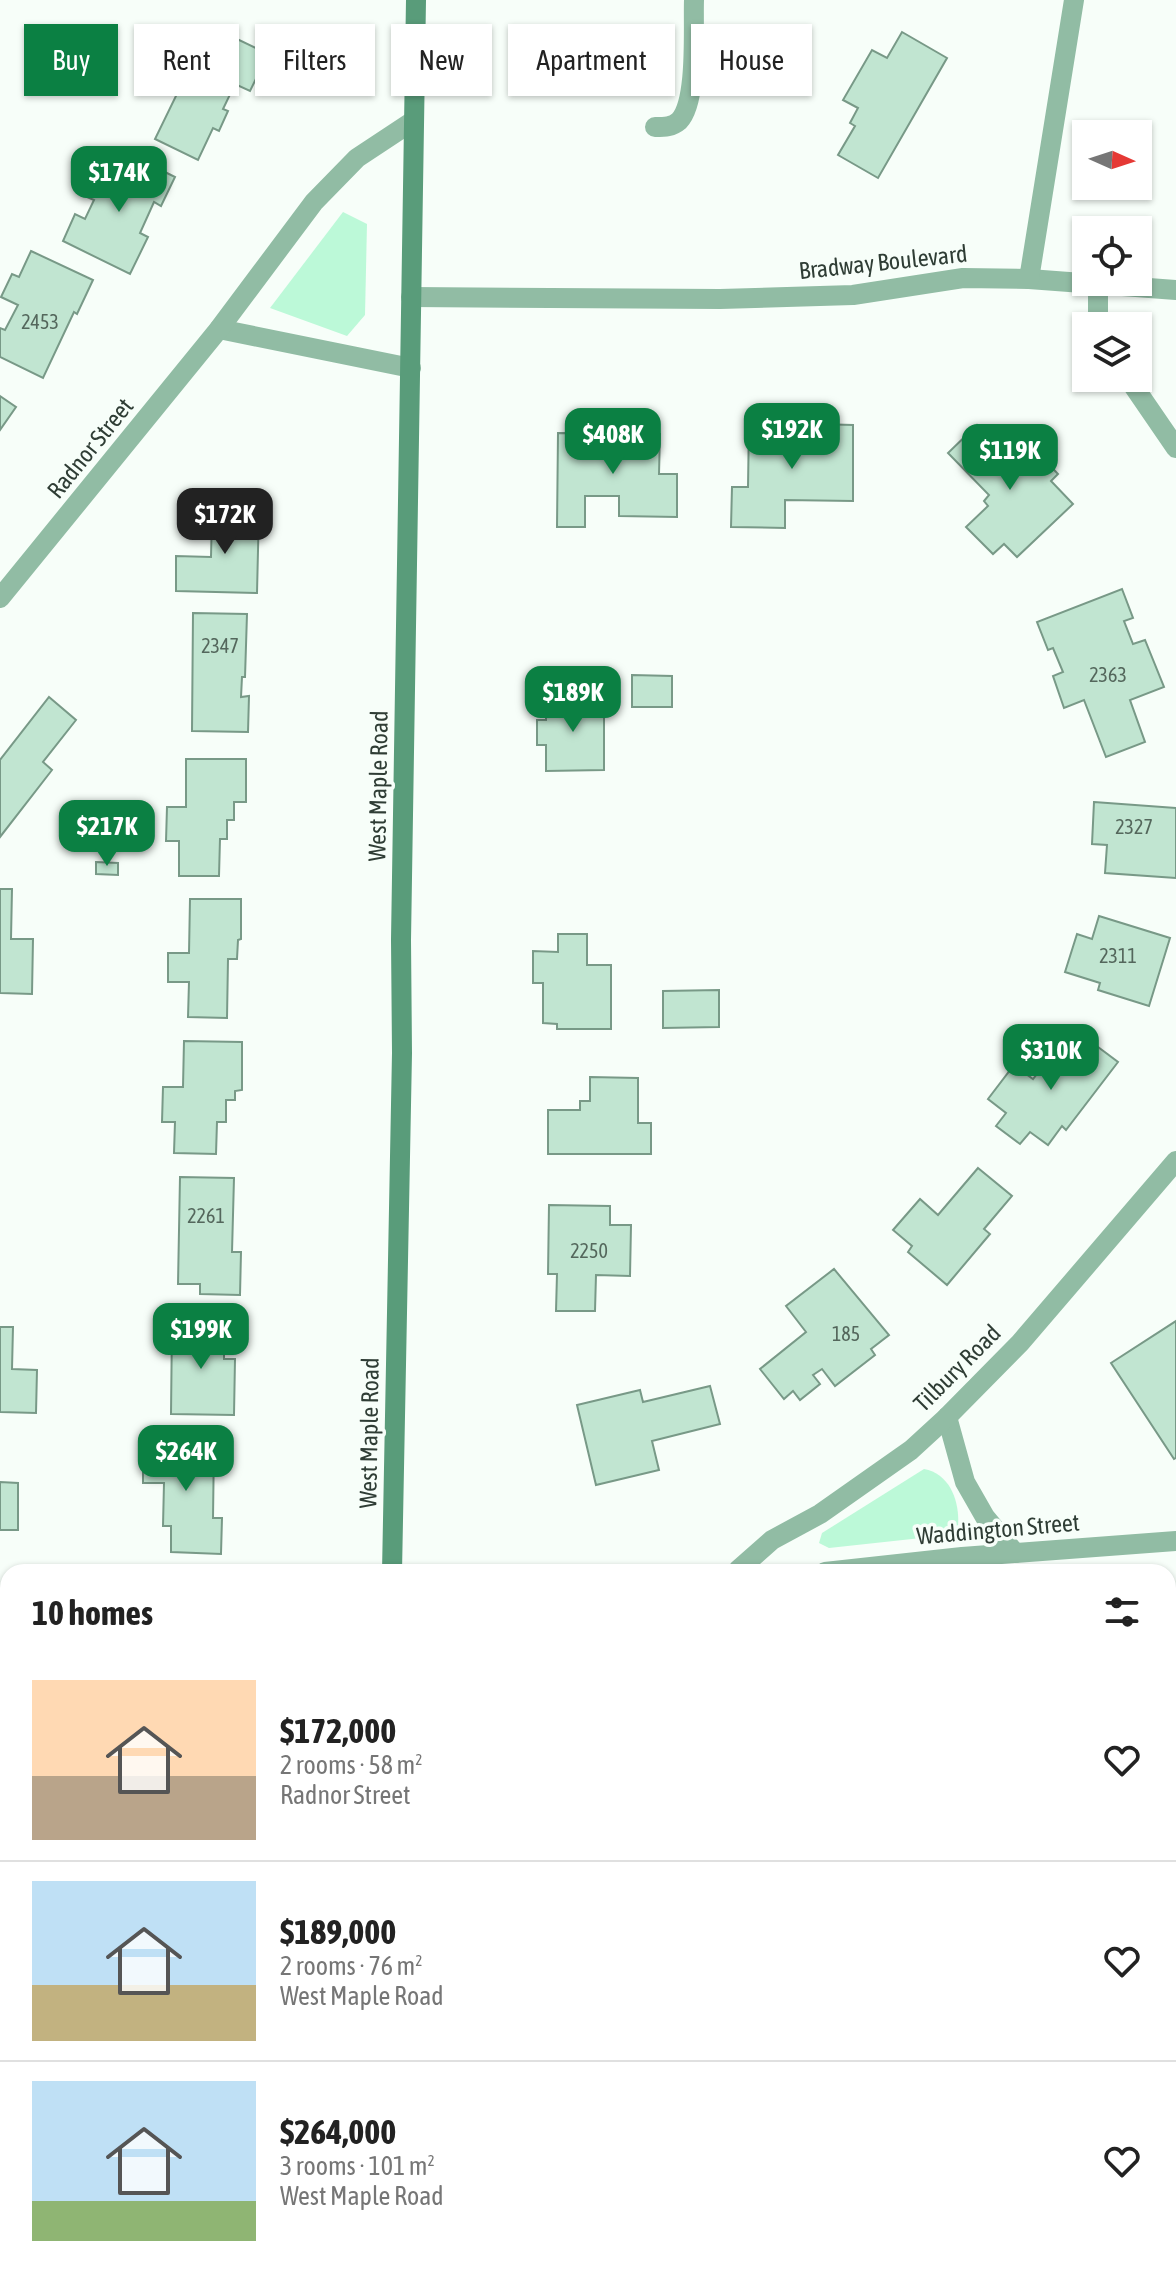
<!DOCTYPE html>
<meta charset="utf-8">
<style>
:root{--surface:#fff;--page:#f2f2f2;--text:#222;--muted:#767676;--line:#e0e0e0;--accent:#0b8043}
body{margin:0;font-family:"Asap Condensed",sans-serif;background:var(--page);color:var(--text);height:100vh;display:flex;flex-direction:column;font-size:30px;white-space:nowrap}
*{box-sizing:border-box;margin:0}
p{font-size:26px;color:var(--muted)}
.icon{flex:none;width:44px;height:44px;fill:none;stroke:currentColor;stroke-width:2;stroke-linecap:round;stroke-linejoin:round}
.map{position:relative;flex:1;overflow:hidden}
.side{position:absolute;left:0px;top:1564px;width:1176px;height:712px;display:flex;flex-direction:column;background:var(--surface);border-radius:24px 24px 0 0;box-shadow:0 2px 6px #0004}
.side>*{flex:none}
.hud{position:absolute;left:24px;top:24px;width:1128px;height:72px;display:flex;gap:16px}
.needle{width:52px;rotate:93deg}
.buttons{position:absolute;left:1072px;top:120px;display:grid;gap:16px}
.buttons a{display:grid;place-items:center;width:80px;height:80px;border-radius:0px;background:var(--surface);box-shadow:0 2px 6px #0004;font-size:40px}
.price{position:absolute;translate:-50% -68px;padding:0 18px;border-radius:16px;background:var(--accent);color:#fff;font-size:26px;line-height:52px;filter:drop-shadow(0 2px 4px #0008)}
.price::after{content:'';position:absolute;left:50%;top:48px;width:24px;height:18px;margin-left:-12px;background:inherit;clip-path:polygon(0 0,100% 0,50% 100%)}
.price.active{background:#222;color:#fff}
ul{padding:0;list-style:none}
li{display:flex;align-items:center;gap:24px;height:200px;padding:0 32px}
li+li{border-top:2px solid var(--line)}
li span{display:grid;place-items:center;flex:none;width:224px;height:160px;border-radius:0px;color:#555}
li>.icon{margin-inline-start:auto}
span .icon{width:96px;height:96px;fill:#fffc;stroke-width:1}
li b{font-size:34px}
h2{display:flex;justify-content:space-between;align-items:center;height:96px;padding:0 32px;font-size:34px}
.pill{padding:0 28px;border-radius:0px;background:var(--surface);box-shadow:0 2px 6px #0004;font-size:28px;line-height:72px}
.pill.active{background:var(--accent);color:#fff}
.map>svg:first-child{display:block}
.green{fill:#bcf9d8}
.building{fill:#c1e5d1;stroke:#789987;stroke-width:2}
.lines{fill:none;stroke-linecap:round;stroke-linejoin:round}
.service{stroke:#91bca4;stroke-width:20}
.minor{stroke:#91bca4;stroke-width:20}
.secondary{stroke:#599c7a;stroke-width:20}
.labels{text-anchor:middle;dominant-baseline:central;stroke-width:7;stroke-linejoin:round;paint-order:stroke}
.number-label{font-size:20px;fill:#54675c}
.street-label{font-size:24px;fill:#2f3d35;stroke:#f7fef9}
</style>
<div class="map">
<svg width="1176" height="2276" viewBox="0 0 1176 2276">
<rect width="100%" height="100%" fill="#f7fef9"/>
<g class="green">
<path d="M343 212 367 224 365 315 347 336 270 308Z"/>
<path d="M924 1469C951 1474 960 1503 958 1527L949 1535 829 1548 819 1543 822 1533Z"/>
</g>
<g class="building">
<path d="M210 26 268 54 250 91 235 84 223 109 228 111 219 131 213 128 198 160 155 139Z"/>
<path d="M902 32 947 58 878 178 838 155 855 126 850 123 858 108 843 100 872 50 887 58Z"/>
<path d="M133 156 175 177 161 206 154 202 140 233 148 237 130 274 63 241 75 214 85 219 94 200 80 194 92 172 120 185Z"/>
<path d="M31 251 93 280 77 314 74 312 43 378 0 357V328L5 330 18 305 1 297 12 274 19 277Z"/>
<path d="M0 396 16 407 0 430Z"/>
<path d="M749 421H784V431H816V424L853 425V501L785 500V528L731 527 732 487H748Z"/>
<path d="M977 425 991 439 998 433 1018 453 1021 450 1029 457 1036 451 1058 474 1051 481 1073 504 1017 557 1004 544 993 554 966 527 988 506 984 501 989 495 948 453Z"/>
<path d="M558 433 660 434 659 474H677V517L619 516V496H585V527H557Z"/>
<path d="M219 507 259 508 257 593 176 591V556L211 557 212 515H220Z"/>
<path d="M1122 589 1133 618 1124 621 1133 644 1145 640 1164 687 1130 700 1145 742 1106 757 1084 700 1064 708 1053 676 1063 672 1053 648 1048 650 1037 622Z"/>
<path d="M193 613 247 614 245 677H242L241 697 249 696 248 732 192 731Z"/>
<path d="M632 675 672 676V707H632Z"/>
<path d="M49 697 76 720 43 762 52 770 0 837V760Z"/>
<path d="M546 698 604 699V770L546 771V745H537V720H546Z"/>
<path d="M186 759H246V802H234V820H227V839H220L219 876H179V841H166L167 807H186Z"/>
<path d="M1094 802 1176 808V878L1105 873 1107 845 1092 844Z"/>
<path d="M96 862 118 863V875L96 874Z"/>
<path d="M0 889H12L11 939H33L32 994 0 993Z"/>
<path d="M190 899H241V939L238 940 237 959H228L227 1018 188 1017 189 982H168V953H189Z"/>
<path d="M1099 916 1170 938 1149 1006 1098 990 1100 983 1065 972 1077 934 1092 939Z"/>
<path d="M558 934H587V965H611V1029H557V1024L543 1023V983H533V951L558 952Z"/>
<path d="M719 990V1027L663 1028V991Z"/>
<path d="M1082 1035 1118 1062 1066 1130 1062 1126 1048 1145 1030 1132 1020 1144 996 1126 1006 1113 988 1099 1014 1065 1033 1079 1054 1052 1063 1060Z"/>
<path d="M184 1041 242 1042V1090L235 1091V1100H226V1122H217L216 1154 174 1153 175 1122H162L163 1087H183Z"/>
<path d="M590 1077 638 1078V1123H651V1154H548V1110H580V1101H590Z"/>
<path d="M978 1168 1012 1196 984 1229 990 1234 947 1285 908 1252 912 1246 893 1230 920 1199 938 1215Z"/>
<path d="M180 1177 234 1178 232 1252H241L240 1295 200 1294V1284H178Z"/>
<path d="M549 1205 610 1206V1225H631L630 1276 596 1275 595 1311H556L557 1274H548Z"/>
<path d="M834 1269 889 1335 871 1349 875 1355 835 1386 822 1369 813 1375 820 1384 800 1400 793 1391 784 1399 760 1369 806 1332 786 1306Z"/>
<path d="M1176 1321V1458L1174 1459 1111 1363Z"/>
<path d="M172 1324 224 1325V1359H235L234 1415 171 1414Z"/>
<path d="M0 1327H13L12 1369 37 1370 36 1413 0 1412Z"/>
<path d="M710 1386 720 1424 652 1441 659 1470 596 1485 577 1405 640 1390 643 1402Z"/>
<path d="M143 1442 214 1443 213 1518H222L221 1554 171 1552V1526H163L164 1483H143Z"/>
<path d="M0 1482 18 1483V1530H0Z"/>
<path d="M1176 1640V1698H1168V1641Z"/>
<path d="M0 1883H3V1898L8 1899V1940L0 1939Z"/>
<rect x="0" y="1999" width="8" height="47"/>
<path d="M0 2195 8 2199V2268H11L9 2273 0 2269Z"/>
<path d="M109 2268H183L196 2275 104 2276Z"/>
<rect x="626" y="2268" width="80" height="8"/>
<path d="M974 2268H1034L1033 2276H974Z"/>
<path d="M1068 2268H1158L1157 2276H1068Z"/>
</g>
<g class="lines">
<path class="service" d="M655 127C665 127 672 127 679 121 698 102 693 27 694 0"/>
<g class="minor">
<path d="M1029 279 1176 290"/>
<path d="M1098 285V319L1101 326"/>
<path d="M411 297 720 299 853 295 963 278 1029 279 1074 0"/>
<path d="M219 329 411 368"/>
<path d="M1128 378 1176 448"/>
<path d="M0 598 219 329 314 202 357 158 413 121"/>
<path d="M947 1417 965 1482 985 1517 1015 1553"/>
<path d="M738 1570 772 1540 820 1514 911 1450 947 1417 1020 1343 1176 1161"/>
<path d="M825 1572 962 1557 1176 1541"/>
<path d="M1168 2133H1176"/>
</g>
<g class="secondary">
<path d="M392 1572 402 1053 401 940 416 0"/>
<path d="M378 2276 379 2268"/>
</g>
</g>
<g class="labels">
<g class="number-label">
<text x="40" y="321">2453</text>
<text x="220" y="645">2347</text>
<text x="1108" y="674">2363</text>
<text x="1134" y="826">2327</text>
<text x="1118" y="955">2311</text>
<text x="206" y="1215">2261</text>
<text x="589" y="1250">2250</text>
<text x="846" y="1333">185</text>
</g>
<g class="street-label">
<text transform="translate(883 262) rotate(-6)">Bradway Boulevard</text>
<text transform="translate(90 448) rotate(-51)">Radnor Street</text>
<text transform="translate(378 786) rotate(-89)">West Maple Road</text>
<text transform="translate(957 1368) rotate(-45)">Tilbury Road</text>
<text transform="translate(369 1433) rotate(-89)">West Maple Road</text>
<text transform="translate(998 1529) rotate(-5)">Waddington Street</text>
</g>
</g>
</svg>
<div class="buttons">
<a><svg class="needle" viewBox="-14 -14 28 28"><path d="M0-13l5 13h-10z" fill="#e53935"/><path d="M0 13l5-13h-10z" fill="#767676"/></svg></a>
<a><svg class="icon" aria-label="locate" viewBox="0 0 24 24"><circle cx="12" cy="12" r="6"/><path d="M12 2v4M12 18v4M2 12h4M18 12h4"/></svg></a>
<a><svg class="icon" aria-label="layers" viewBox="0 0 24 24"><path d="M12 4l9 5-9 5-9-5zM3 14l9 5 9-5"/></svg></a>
</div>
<b class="price" style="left:119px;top:214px">$174K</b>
<b class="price" style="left:792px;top:471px">$192K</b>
<b class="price" style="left:613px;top:476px">$408K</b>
<b class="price" style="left:1010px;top:492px">$119K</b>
<b class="price active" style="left:225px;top:556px">$172K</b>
<b class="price" style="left:573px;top:734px">$189K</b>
<b class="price" style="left:107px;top:868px">$217K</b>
<b class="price" style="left:1051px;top:1092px">$310K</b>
<b class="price" style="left:201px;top:1371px">$199K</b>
<b class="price" style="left:186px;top:1493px">$264K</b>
<div class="hud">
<a class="pill active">Buy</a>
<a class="pill">Rent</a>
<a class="pill">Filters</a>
<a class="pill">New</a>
<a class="pill">Apartment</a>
<a class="pill">House</a>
</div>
<section class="side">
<h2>10 homes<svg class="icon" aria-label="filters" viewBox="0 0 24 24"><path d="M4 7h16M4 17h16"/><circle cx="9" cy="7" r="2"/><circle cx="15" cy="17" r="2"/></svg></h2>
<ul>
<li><span style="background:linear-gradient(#ffd9b3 60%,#b9a48a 0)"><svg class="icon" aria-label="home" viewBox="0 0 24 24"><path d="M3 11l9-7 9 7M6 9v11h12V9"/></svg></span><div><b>$172,000</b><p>2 rooms · 58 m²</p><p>Radnor Street</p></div><svg class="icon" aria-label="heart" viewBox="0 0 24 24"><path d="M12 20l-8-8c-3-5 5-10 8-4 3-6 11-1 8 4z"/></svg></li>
<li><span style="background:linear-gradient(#bfe0f5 65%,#c2b280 0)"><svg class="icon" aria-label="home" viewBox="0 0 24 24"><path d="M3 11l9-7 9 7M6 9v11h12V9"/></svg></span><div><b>$189,000</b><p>2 rooms · 76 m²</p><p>West Maple Road</p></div><svg class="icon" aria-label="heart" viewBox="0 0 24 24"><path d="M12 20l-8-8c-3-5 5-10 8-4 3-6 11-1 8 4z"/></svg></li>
<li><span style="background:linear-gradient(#bfe0f5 75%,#8fb573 0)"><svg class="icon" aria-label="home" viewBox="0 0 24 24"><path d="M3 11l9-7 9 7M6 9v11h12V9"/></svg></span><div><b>$264,000</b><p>3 rooms · 101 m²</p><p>West Maple Road</p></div><svg class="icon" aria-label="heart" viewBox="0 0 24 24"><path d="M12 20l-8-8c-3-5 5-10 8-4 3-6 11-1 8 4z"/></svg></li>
</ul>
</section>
</div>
